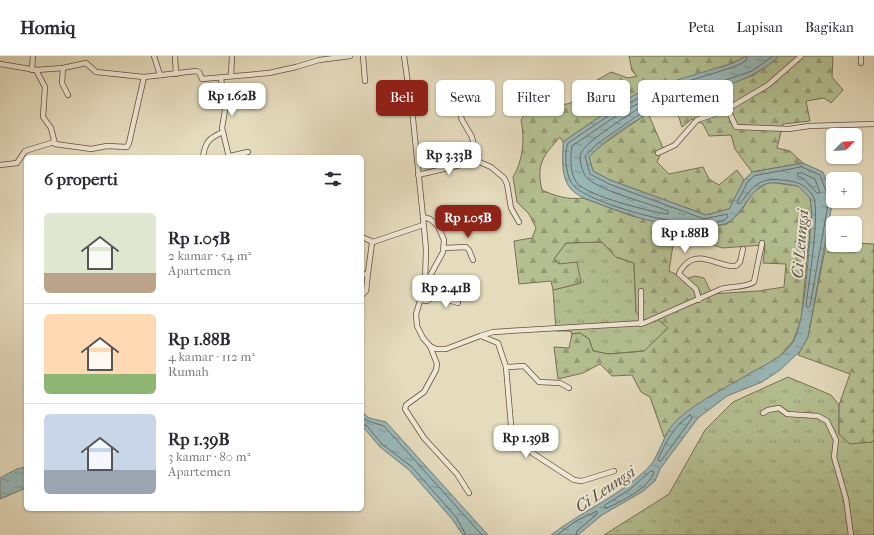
<!DOCTYPE html>
<html lang="id">
<meta charset="utf-8">
<style>
:root{--surface:#fff;--page:#f7f7f7;--text:#2b2b33;--muted:#7c7c81;--line:#e1e1e2;--accent:#8f2418}
body{margin:0;font-family:"IM FELL French Canon",serif;background:var(--page);color:var(--text);height:100vh;display:flex;flex-direction:column;font-size:15px;white-space:nowrap}
*{box-sizing:border-box;margin:0}
p{font-size:13px;color:var(--muted)}
.icon{flex:none;width:22px;height:22px;fill:none;stroke:currentColor;stroke-width:2;stroke-linecap:round;stroke-linejoin:round}
.map{position:relative;flex:1;overflow:hidden}
.drawer{position:absolute;left:24px;top:99px;width:340px;height:356px;display:flex;flex-direction:column;background:var(--surface);border-radius:6px;box-shadow:0 1px 3px #0004}
.drawer>*{flex:none}
.guide{position:absolute;left:376px;top:24px;width:380px;height:36px;display:flex;gap:8px}
.needle{width:26px;rotate:66deg}
.tools{position:absolute;left:826px;top:72px;display:grid;gap:8px}
.tools a{display:grid;place-items:center;width:36px;height:36px;border-radius:6px;background:var(--surface);box-shadow:0 1px 3px #0004;font-size:20px}
.price{position:absolute;translate:-50% -34px;padding:0 9px;border-radius:8px;background:#fff;color:#222;font-size:13px;line-height:26px;filter:drop-shadow(0 1px 2px #0008)}
.price::after{content:'';position:absolute;left:50%;top:24px;width:12px;height:9px;margin-left:-6px;background:inherit;clip-path:polygon(0 0,100% 0,50% 100%)}
.price.selected{background:var(--accent);color:#fff}
ul{padding:0;list-style:none}
li{display:flex;align-items:center;gap:12px;height:100px;padding:0 20px}
li+li{border-top:1px solid var(--line)}
li span{display:grid;place-items:center;flex:none;width:112px;height:80px;border-radius:6px;color:#555}
li>.icon{margin-inline-start:auto}
span .icon{width:48px;height:48px;fill:#fffc;stroke-width:1}
li b{font-size:17px}
h2{display:flex;justify-content:space-between;align-items:center;height:48px;padding:0 20px;font-size:17px}
.chip{padding:0 14px;border-radius:6px;background:var(--surface);box-shadow:0 1px 3px #0004;font-size:14px;line-height:36px}
.chip.selected{background:var(--accent);color:#fff}
header{display:flex;align-items:center;gap:24px;box-sizing:border-box;height:56px;padding:0 20px;background:var(--surface);border-bottom:1px solid var(--line)}
header strong{font-size:19px}
nav{display:flex;gap:22px;margin-inline-start:auto;font-size:14px}
.map>svg:first-child{display:block}
.grass{fill:url(#grass-tufts);stroke:#787053}
.forest{fill:url(#forest-firs);stroke:#787053}
.water{fill:url(#water-ripples);stroke:#747c78}
.lines{fill:none;stroke-linecap:round;stroke-linejoin:round}
.shore{stroke:#6b6d67;stroke-width:1}
.street-casing{stroke:#67503e;stroke-width:6}
.street{stroke:#eee8d5;stroke-width:4.5}
.labels{text-anchor:middle;dominant-baseline:central;stroke-width:4;stroke-linejoin:round;paint-order:stroke}
.water-label{font-size:16px;font-style:italic;fill:#594f46;stroke:#eee8d5}
</style>
<header>
<strong>Homiq</strong>
<nav><a>Peta</a><a>Lapisan</a><a>Bagikan</a></nav>
</header>
<div class="map">
<svg width="874" height="479" viewBox="0 0 874 479">
<defs>
<pattern id="grass-tufts" width="24" height="20" patternUnits="userSpaceOnUse"><rect width="24" height="20" fill="#b4c092"/><path d="M3 7l-1-3M5 7V3M7 7l1-3M15 17l-1-3M17 17v-4M19 17l1-3" fill="none" stroke="#949c76"/></pattern>
<pattern id="forest-firs" width="22" height="20" patternUnits="userSpaceOnUse"><rect width="22" height="20" fill="#b4c092"/><path d="M5 1l3.5 6h-7zM16 11l3.5 6h-7z" fill="#949c76"/></pattern>
<pattern id="water-ripples" width="26" height="14" patternUnits="userSpaceOnUse"><rect width="26" height="14" fill="#99b9ba"/><path d="M2 4q2-2 4 0t4 0M15 11q2-2 4 0t4 0" fill="none" stroke="#7e9696"/></pattern>
</defs>
<rect width="100%" height="100%" fill="#e5dcbe"/>
<filter id="stains"><feTurbulence type="fractalNoise" baseFrequency=".005" numOctaves="4"/><feColorMatrix values="0 0 0 0 .2 0 0 0 0 .09 0 0 0 0 .02 0 0 0 .5 -.17"/></filter>
<radialGradient id="worn" r=".72"><stop offset=".6" stop-color="#630" stop-opacity="0"/><stop offset="1" stop-color="#630" stop-opacity=".3"/></radialGradient>
<g class="grass">
<path d="M602 186 616 201 634 207 636 256 656 262 669 272 644 295 609 298 593 295 589 283 580 277 572 278 570 275H556L553 234 581 227 554 203 566 187Z"/>
<path d="M788 321 831 339 839 349V378L872 386 874 384V479H604L669 438 705 374 733 346Z"/>
</g>
<g class="forest">
<path d="M629 0H746L733 7 618 48 563 86 560 81C543 100 536 108 542 134 555 140 568 144 583 142L632 160 676 169 669 215 686 223 695 220 704 222 712 238 758 235 784 231 786 208 763 207 765 189 722 192 702 185 705 172 727 168 742 154 752 137 769 126 798 130 810 142 812 157 801 264 793 285 779 301 696 350 677 364 664 381 650 341 641 336 632 319 612 320 600 308 583 317 558 323 554 291 569 292 572 278 580 277 589 283 593 295 609 298 644 295 668 272 656 262 642 264 636 256 634 207 616 201 602 186 566 187 554 203 559 208 577 206 581 227 553 234 551 225 519 228 514 185 532 182 536 172 529 158 517 146 513 121C523 105 525 83 521 64 543 29 555 60 577 43 581 39 583 34 587 31 594 25 603 21 611 16L628 22 637 20 632 15Z"/>
<path d="M779 0H833L832 21 843 34 831 47 824 42 806 45 810 65 783 68 777 92 790 95 803 107 752 116 735 93 731 79 709 80 703 68 692 63 682 71 674 46 754 19Z"/>
<path d="M648 57 663 92 657 106 669 118 703 111 709 123 719 129 737 114 744 124 729 153 706 159 610 124 593 115 589 101 599 91Z"/>
<path d="M827 183 833 184V189H855V187L874 188V384L872 386 850 388 839 378V349L850 318 798 299 808 281Z"/>
</g>
<g class="water">
<path d="M746 0H779C752 27 710 33 676 45 646 56 610 79 589 101L593 115 610 124 706 159 729 153 744 124 752 116 803 107 823 116 833 143 808 281 801 294 780 314 762 326 727 340 698 362 660 413 655 425 642 436 602 459 578 479H551C582 455 620 440 648 412 660 400 663 376 678 363 699 344 728 331 752 316 767 308 783 301 793 286 806 265 809 185 812 157L810 142 798 130C789 129 779 126 771 127 750 128 742 163 724 168 684 179 637 162 600 148 590 144 578 141 571 133 560 121 563 100 563 86L618 48 644 34 733 7Z"/>
<path d="M362 356 369 362 386 366 488 479H463L452 463 409 414 380 391 365 373 362 372Z"/>
<path d="M26 411V432L0 443V422L17 413Z"/>
</g>
<g class="lines">
<g class="shore">
<path d="M747 0 746 5 734 11 646 38 620 52 568 87C564 98 565 122 575 131 594 149 708 182 728 161L727 158 704 163 609 128 590 118 585 100 597 88 647 53 673 42 752 15 773 0"/>
<path d="M640 47 643 48 642 50C628 60 587 84 581 97 578 103 583 119 588 123 606 137 646 146 668 155V158C650 156 588 140 577 127 570 118 570 101 572 90L622 56Z"/>
<path d="M802 111 820 119 829 143 810 250 808 252 806 250C808 230 821 154 813 140 805 127 795 125 782 124 759 121 752 131 740 148L737 147 747 127 754 120Z"/>
<path d="M798 117H802L815 123 820 137H817L804 123 798 120Z"/>
<path d="M690 359 692 362 661 405H659L658 403C666 386 674 370 690 359Z"/>
<path d="M362 361 368 365 384 370 482 479"/>
<path d="M362 368 367 370 382 388 412 411 456 461 466 479"/>
<path d="M651 415 654 416C648 433 622 445 607 452L604 451 605 449 629 434Z"/>
<path d="M557 479 576 465 597 455V458L577 475 576 479"/>
</g>
<g class="street-casing">
<g id="street">
<path d="M154 0 160 19"/>
<path d="M175 0 176 18"/>
<path d="M363 0 365 25"/>
<path d="M404 0 413 63 423 161 430 163 438 170 444 184 443 196 425 229 416 258 417 270 423 282 430 290 436 293H446L480 280 493 276 644 267 721 233C731 230 745 232 754 226L762 187"/>
<path d="M861 7V0"/>
<path d="M0 8 36 14 63 12 86 7 96 16 144 21"/>
<path d="M63 12 62 27 68 39"/>
<path d="M32 14 33 0"/>
<path d="M36 14 45 31 43 61 51 72 55 88 91 93 107 90 127 91 129 87 144 21 196 15 199 16 202 23 269 17 296 11 319 4 350 0"/>
<path d="M231 20 232 0"/>
<path d="M221 22 225 54 222 72 229 101"/>
<path d="M456 45 462 64 472 81 477 105"/>
<path d="M726 54 730 58 736 71 789 73 809 70 874 68"/>
<path d="M416 94 439 91 441 94 443 113"/>
<path d="M658 97 675 89 697 64 726 54 741 45 768 29 801 0"/>
<path d="M230 100 248 96"/>
<path d="M203 101C205 86 209 82 223 76"/>
<path d="M0 109 17 107 25 95 54 86"/>
<path d="M418 119 477 105 491 111 504 122 507 128 511 152 519 166"/>
<path d="M423 161 426 193 425 227"/>
<path d="M362 181 373 186 423 169"/>
<path d="M444 192 466 191 469 194 473 204"/>
<path d="M362 220 368 217 372 187"/>
<path d="M362 239 366 235 368 217"/>
<path d="M420 244 427 245 435 240 458 247"/>
<path d="M699 244 696 233 679 218C680 214 681 213 684 210 699 192 719 212 736 210L740 206 743 193"/>
<path d="M641 268V235"/>
<path d="M481 280 498 287 506 311 524 310 539 326 560 327 569 332"/>
<path d="M430 290 437 308 436 314 424 336 406 349 405 353 424 382 457 418 469 437"/>
<path d="M506 311 511 369 515 381 523 391 574 424 582 425 614 415"/>
<path d="M763 357 768 354 779 352 787 358 818 360 827 365 836 384 834 401 846 443 851 479"/>
</g>
</g>
<use href="#street" class="street"/>
</g>
<g class="labels">
<g class="water-label">
<text transform="translate(800 188) rotate(-85)">Ci Leungsi</text>
<text transform="translate(605 433) rotate(-34)">Ci Leungsi</text>
</g>
</g>
<rect width="100%" height="100%" filter="url(#stains)"/>
<rect width="100%" height="100%" fill="url(#worn)"/>
</svg>
<div class="tools">
<a><svg class="needle" viewBox="-14 -14 28 28"><path d="M0-13l5 13h-10z" fill="#e53935"/><path d="M0 13l5-13h-10z" fill="#7c7c81"/></svg></a>
<a>+</a>
<a>−</a>
</div>
<b class="price" style="left:232px;top:61px">Rp 1.62B</b>
<b class="price" style="left:449px;top:120px">Rp 3.33B</b>
<b class="price selected" style="left:468px;top:183px">Rp 1.05B</b>
<b class="price" style="left:685px;top:198px">Rp 1.88B</b>
<b class="price" style="left:446px;top:253px">Rp 2.41B</b>
<b class="price" style="left:526px;top:403px">Rp 1.39B</b>
<div class="guide">
<a class="chip selected">Beli</a>
<a class="chip">Sewa</a>
<a class="chip">Filter</a>
<a class="chip">Baru</a>
<a class="chip">Apartemen</a>
</div>
<section class="drawer">
<h2>6 properti<svg class="icon" aria-label="filters" viewBox="0 0 24 24"><path d="M4 7h16M4 17h16"/><circle cx="9" cy="7" r="2"/><circle cx="15" cy="17" r="2"/></svg></h2>
<ul>
<li><span style="background:linear-gradient(#dfe7d0 75%,#b9a48a 0)"><svg class="icon" aria-label="home" viewBox="0 0 24 24"><path d="M3 11l9-7 9 7M6 9v11h12V9"/></svg></span><div><b>Rp 1.05B</b><p>2 kamar · 54 m²</p><p>Apartemen</p></div></li>
<li><span style="background:linear-gradient(#ffd9b3 75%,#8fb573 0)"><svg class="icon" aria-label="home" viewBox="0 0 24 24"><path d="M3 11l9-7 9 7M6 9v11h12V9"/></svg></span><div><b>Rp 1.88B</b><p>4 kamar · 112 m²</p><p>Rumah</p></div></li>
<li><span style="background:linear-gradient(#c9d6e8 70%,#9aa5b1 0)"><svg class="icon" aria-label="home" viewBox="0 0 24 24"><path d="M3 11l9-7 9 7M6 9v11h12V9"/></svg></span><div><b>Rp 1.39B</b><p>3 kamar · 80 m²</p><p>Apartemen</p></div></li>
</ul>
</section>
</div>
